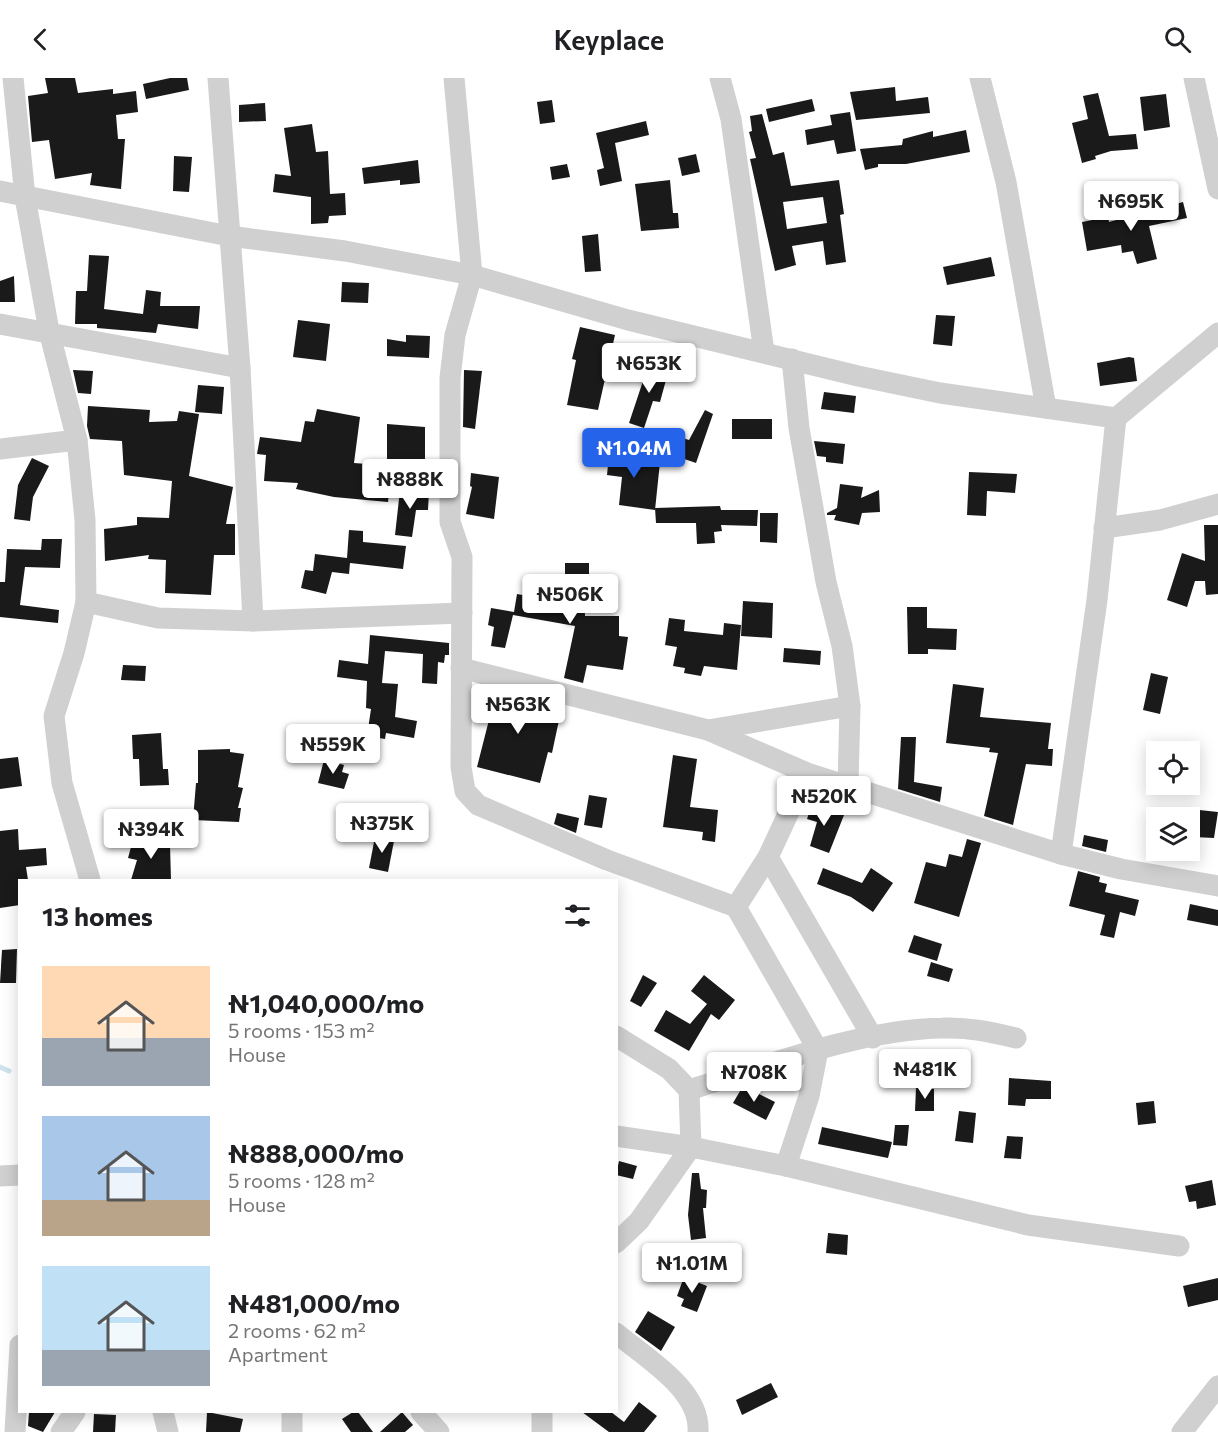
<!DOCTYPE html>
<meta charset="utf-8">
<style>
:root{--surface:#fff;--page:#f2f2f2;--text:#202124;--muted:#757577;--accent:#2563eb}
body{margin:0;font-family:Commissioner,sans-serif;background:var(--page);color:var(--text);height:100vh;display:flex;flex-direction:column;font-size:22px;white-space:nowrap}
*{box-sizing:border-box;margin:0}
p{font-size:20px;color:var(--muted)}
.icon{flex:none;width:33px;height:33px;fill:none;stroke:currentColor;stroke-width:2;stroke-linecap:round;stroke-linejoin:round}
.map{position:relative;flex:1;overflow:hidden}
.panel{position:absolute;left:18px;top:801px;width:600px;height:534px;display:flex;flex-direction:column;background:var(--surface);border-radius:0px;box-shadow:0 3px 15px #0003}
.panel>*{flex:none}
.tools{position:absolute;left:1146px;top:663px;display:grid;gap:12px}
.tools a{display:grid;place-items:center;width:54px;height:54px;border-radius:0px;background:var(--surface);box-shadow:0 3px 15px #0003;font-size:30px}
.price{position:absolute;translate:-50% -51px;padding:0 14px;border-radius:6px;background:#fff;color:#222;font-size:20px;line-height:39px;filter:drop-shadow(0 2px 3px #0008)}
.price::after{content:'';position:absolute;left:50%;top:36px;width:18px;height:14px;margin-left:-9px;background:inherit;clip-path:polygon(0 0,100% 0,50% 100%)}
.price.selected{background:var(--accent);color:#fff}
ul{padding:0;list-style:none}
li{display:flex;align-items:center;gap:18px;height:150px;padding:0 24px}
li span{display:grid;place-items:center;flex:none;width:168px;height:120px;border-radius:0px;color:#555}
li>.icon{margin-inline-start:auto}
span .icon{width:72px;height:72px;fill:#fffc;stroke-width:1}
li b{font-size:26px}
h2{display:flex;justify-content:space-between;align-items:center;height:72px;padding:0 24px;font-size:26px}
header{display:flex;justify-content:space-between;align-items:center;height:78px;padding:0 24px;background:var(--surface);font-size:27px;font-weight:600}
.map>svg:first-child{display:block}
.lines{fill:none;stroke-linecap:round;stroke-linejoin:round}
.stream{stroke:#cfe2ee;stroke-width:5}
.building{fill:#1a1a1a;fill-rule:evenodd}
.minor{stroke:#d0d0d0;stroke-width:21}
</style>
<header><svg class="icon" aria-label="back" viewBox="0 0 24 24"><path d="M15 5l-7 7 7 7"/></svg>Keyplace<svg class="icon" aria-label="search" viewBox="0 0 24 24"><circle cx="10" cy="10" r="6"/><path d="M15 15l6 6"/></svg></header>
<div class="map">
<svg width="1218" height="1354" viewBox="0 0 1218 1354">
<rect width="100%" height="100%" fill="#fff"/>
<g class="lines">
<path class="stream" d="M0 989 9 993"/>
</g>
<g class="building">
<path d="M45 0H75L78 15 113 11V16L136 13 138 34 116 37 118 61H125L121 111 90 107 92 95 55 101 49 62 32 64 28 18 48 15Z"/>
<path d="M170 0H187L189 12 146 21 143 6Z"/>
<path d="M895 9 896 23 928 19 930 35 856 42 850 14Z"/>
<path d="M1098 15 1109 58 1136 56 1138 71 1111 73 1095 78 1096 81 1082 85 1072 45 1088 41 1083 18Z"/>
<path d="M1166 16 1170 49 1144 53 1140 19Z"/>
<path d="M812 21 815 33 769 44 766 31Z"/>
<path d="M552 22 555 44 540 46 537 24Z"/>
<path d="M265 25 266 43 239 44V27Z"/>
<path d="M850 34 856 73 837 76 834 62 807 67 805 52 832 47 830 37Z"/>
<path d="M762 36 773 77 784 74 791 108 839 102 844 136 840 137 846 184 826 187 823 163 792 168 796 187 775 193 750 81 756 80 749 54 752 53 750 38ZM823 119 827 145 787 151 783 124Z"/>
<path d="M646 43 649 57 615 65 622 103 600 108 597 92 604 90 596 55Z"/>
<path d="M312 46 316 74 328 73 330 116 345 115 346 137 329 138 328 145 311 146V119L273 114 275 96 291 98 284 50Z"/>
<path d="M966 52 970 74 906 86H878V89L865 92 860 71 902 67 903 61 933 53V59Z"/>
<path d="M696 76 700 94 682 98 678 80Z"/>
<path d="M174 78 192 79 189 114 173 113Z"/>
<path d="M418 82 420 105 400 107V102L364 106 362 90Z"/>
<path d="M567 86 570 99 552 102 550 89Z"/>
<path d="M670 102 673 135H678L679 150 641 153 635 106Z"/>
<path d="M1183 124 1187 140 1149 148 1157 181 1137 186 1133 173 1122 175 1121 167 1087 173 1082 144 1108 139 1109 144Z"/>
<path d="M598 156 601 193 585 194 582 158Z"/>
<path d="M89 177 109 178 104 231 143 236 146 212 161 214 160 228H200L198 251 158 246 156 255 97 250V246H75L76 213H87Z"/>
<path d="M991 179 995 198 947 207 943 189Z"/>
<path d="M14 198 15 224H0V203Z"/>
<path d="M342 204 369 205 368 225 341 224Z"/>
<path d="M936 237 955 238 952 268 933 266Z"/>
<path d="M298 242 330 246 326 283 293 279Z"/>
<path d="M580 249 615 257 598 332 567 327 576 282 572 281Z"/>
<path d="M406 257 430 258 429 280 387 278V261L406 264Z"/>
<path d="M1129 279 1134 280 1137 303 1100 308 1097 285Z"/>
<path d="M649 285 669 291 660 324 653 323 644 350 629 345Z"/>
<path d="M73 292 93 293 91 316 78 315Z"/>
<path d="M464 292 482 293 475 351 463 349Z"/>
<path d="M198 307 224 309 222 336 195 334Z"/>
<path d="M824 314 856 318 854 335 821 331Z"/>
<path d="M88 328 150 332 149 344 177 343 179 333 199 336 189 398 233 409 226 446H235V477H214L211 517 165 515 166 482 148 481 149 477 105 483 104 451 137 447V439L169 440 172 403 124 397 122 363 90 361 87 348Z"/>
<path d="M317 331 360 339 354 385 392 388 388 424 334 419 296 411 298 405 264 403 266 377 257 376 260 359 301 364 305 343 314 344Z"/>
<path d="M705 332 713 336 696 385 667 375 673 357 689 362Z"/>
<rect x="732" y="341" width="40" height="20"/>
<path d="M387 346 425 349V384H387Z"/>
<path d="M814 363 845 366 843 386 826 384V379L817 378Z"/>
<path d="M602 373 623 375V380L660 384 655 432 619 427 622 399 607 397 608 387 600 386Z"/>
<path d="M32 380 49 388 33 419 30 443 14 441 18 407Z"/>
<path d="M969 394 1017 396 1015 415 987 413 986 438 967 437Z"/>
<path d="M471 395 499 399 494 441 466 436 472 409 470 408Z"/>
<path d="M840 406 863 409 861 420 879 412 880 434 862 435 859 447 834 442 836 437H827V435L837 430Z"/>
<path d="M400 412 429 413 428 432H416L412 459 395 457Z"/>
<path d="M720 428 721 432H758L757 448 721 447 722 453 714 454 715 465 697 466 696 445H656L655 430Z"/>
<path d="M760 435H778L777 465 760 464Z"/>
<path d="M1204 447H1218V516L1206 517 1205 503H1195L1187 529 1167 522 1182 475 1205 483Z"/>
<path d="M349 452 363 453V464L406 468 403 491 350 485 349 496 332 494 326 516 301 510 305 492 313 493 315 476 347 480Z"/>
<path d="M42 461H62L60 490 25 489 20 527 59 532 58 545 0 539V504H5L7 471 41 472Z"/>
<path d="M565 485H589V511H584L585 538H619V558L628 559 623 592 587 587 583 605 564 600 575 548 513 537 505 570 491 568 494 549 488 547 491 530 514 534 517 516 556 523 565 498Z"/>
<path d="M743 523 773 525 772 560 741 558Z"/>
<path d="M907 529H927V550L957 551 956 572 928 571V576H908Z"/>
<path d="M669 540 685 542 684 553 723 557 724 545 741 547 737 592 704 588 701 598 684 595 685 590 673 588 677 569 665 567Z"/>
<path d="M370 557 449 565V577H445L444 585 438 584 437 606 422 605 423 576 385 573 382 605 398 606 395 639 417 643 414 660 386 655 385 661 367 658 371 631 366 630 367 603 337 599 339 582 368 586Z"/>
<path d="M784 570 821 573 820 587 783 584Z"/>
<path d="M123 587 146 588 145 603 121 602Z"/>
<path d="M1151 595 1168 599 1160 636 1143 632Z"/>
<path d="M953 606 984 610 980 639 1051 645 1048 671H1053L1052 688 1026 686 1013 747 984 738 998 675 989 674 990 670 946 665Z"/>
<path d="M484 609 546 628 547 625 562 628 552 675 548 674 540 705 477 689 490 638 482 637Z"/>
<path d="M161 655 163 691H168L169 707 140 708 139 681H133L132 657Z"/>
<path d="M901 659H916L914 704 942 709 940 724 898 711Z"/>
<path d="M230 671V674L244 676 238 709 243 710 238 730H241L239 744 193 742 196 705H198V672Z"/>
<path d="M673 677 697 681 690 729 718 732 715 764 702 762 703 754 663 749Z"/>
<path d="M18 679 22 708 0 711V681Z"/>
<path d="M324 682 344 687 342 694 349 696 344 711 318 705Z"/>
<path d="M589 717 607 720 602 750 584 747Z"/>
<path d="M812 726 844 737 829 775 810 768 817 744 807 741Z"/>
<path d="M1190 731 1218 734 1214 760 1194 759 1195 745 1190 746Z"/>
<path d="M557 735 579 740 576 755 554 746Z"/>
<path d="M18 751 19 772 46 770 47 787 26 789 28 802H20V827L0 830V753Z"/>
<path d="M1084 757 1108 762 1106 774 1082 768Z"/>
<path d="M134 758 170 767 171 802H131L137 782 128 780Z"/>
<path d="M375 759 394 763 388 794 369 790Z"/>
<path d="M967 761 981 765 959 839 914 825 926 784 946 789 949 776 962 779Z"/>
<path d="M823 790 862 805 871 790 893 805 873 834 851 819 817 806Z"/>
<path d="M1078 793 1100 799 1099 804 1107 806 1105 814 1139 822 1135 838 1120 834 1114 860 1100 857 1105 837 1069 828Z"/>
<path d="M1190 826 1218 832V848L1187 842Z"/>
<path d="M914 857 942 866 937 883 908 874Z"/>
<path d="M17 871 16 905H0L2 872Z"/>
<path d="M931 884 953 891 949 904 927 898Z"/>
<path d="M643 897 657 905 641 929 630 923Z"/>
<path d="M704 897 735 922 719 942 711 936 689 973 654 953 666 932 690 946 707 926 691 913Z"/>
<path d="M1009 1000 1051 1003V1021H1026L1025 1028 1008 1027Z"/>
<path d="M743 1008 775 1024 766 1042 733 1025Z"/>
<path d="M916 1010 934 1011V1033H915Z"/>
<path d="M1154 1023 1156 1045 1138 1047 1136 1025Z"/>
<path d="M959 1033 976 1035 973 1065 955 1063Z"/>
<path d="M895 1047H909L907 1068 893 1067Z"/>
<path d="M822 1049 892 1064 888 1080 818 1066Z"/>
<path d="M1007 1058 1023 1059 1021 1081 1004 1080Z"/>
<path d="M619 1083 637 1088 633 1101 616 1097Z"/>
<path d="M692 1095H699L701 1111 707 1112 706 1130H703L706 1160 691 1162 688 1137Z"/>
<path d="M1212 1102 1216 1127 1197 1131 1196 1123 1189 1124 1185 1108Z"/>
<path d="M828 1155 848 1157 847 1177 826 1175Z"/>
<path d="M684 1199 707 1208 697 1234 681 1228 684 1221 677 1218Z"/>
<path d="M1218 1200V1222L1188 1229 1183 1208Z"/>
<path d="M648 1233 675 1249 661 1273 635 1254Z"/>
<path d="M771 1305 778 1319 742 1337 736 1322Z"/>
<path d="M639 1324 657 1338 644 1354H609L582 1334H611L624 1344Z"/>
<path d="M29 1334H55L43 1354 28 1348Z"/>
<path d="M207 1334 243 1341 240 1354H206Z"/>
<path d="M353 1334H358L373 1354H351L342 1341Z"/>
<path d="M402 1334 413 1347 405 1354H380Z"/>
<path d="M94 1336 116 1337 115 1354H93Z"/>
</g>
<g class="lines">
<g class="minor">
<path d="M13 0 25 119 49 253 77 362 85 442 86 524 74 575 54 638 62 705 90 802"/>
<path d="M218 0 240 290 253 543"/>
<path d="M454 0 472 197 455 257 450 300V444L462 479 461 689 465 713 478 727 607 782 736 829 768 779 807 695"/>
<path d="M720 0 731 41 764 274"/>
<path d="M980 0 1006 104 1046 330"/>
<path d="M1194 0 1218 111"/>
<path d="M0 113 229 158 345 173 472 197 628 242 858 298 940 315 1116 340 1218 255"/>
<path d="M0 246 240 290"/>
<path d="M792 281 799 350 826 504 842 568 850 628 848 707"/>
<path d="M0 371 77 362"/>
<path d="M1104 450 1160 442 1218 426"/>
<path d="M86 524 158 540 253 543 462 535"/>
<path d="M461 590 708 652 807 695 1061 776 1121 791 1218 808"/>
<path d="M708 652 850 628"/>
<path d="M1061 776 1097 522 1116 340"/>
<path d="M768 779 873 960"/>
<path d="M736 829 818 972 809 1018 786 1088"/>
<path d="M616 958 669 991 689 1012C766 988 862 951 943 950 968 949 991 954 1016 960"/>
<path d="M616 1058 691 1069 786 1088 1028 1147 1179 1168"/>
<path d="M0 1098 20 1097"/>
<path d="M616 1165 639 1143 691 1069 689 1012"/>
<path d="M616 1255C646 1280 701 1312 698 1354"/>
<path d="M163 1334 168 1354"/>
<path d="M421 1334 439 1354"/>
<path d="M15 1354 20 1267"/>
<path d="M61 1354 75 1334"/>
<path d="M292 1354V1334"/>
<path d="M542 1354V1334"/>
<path d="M1182 1354 1218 1308"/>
</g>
</g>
</svg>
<div class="tools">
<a><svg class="icon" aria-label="locate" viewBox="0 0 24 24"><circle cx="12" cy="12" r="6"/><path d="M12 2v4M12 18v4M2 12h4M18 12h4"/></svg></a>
<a><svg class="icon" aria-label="layers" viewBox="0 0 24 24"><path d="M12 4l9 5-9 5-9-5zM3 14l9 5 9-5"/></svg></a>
</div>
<b class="price" style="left:1131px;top:154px">₦695K</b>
<b class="price" style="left:649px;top:316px">₦653K</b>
<b class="price selected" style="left:634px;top:401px">₦1.04M</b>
<b class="price" style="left:410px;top:432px">₦888K</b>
<b class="price" style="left:570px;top:547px">₦506K</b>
<b class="price" style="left:518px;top:657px">₦563K</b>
<b class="price" style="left:333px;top:697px">₦559K</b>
<b class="price" style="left:824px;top:749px">₦520K</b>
<b class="price" style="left:382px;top:776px">₦375K</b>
<b class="price" style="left:151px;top:782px">₦394K</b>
<b class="price" style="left:925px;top:1022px">₦481K</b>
<b class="price" style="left:754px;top:1025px">₦708K</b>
<b class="price" style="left:692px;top:1216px">₦1.01M</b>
<section class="panel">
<h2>13 homes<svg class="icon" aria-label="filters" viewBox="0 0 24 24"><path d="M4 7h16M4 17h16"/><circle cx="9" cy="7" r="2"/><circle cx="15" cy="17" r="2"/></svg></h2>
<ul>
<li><span style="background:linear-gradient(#ffd9b3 60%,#9aa5b1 0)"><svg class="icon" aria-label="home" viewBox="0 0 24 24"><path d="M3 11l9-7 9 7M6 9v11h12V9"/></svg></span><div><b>₦1,040,000/mo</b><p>5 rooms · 153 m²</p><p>House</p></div></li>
<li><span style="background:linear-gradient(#a9c7e8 70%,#b9a48a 0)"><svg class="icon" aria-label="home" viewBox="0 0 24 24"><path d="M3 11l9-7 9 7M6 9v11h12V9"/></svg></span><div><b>₦888,000/mo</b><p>5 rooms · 128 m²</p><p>House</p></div></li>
<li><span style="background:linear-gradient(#bfe0f5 70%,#9aa5b1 0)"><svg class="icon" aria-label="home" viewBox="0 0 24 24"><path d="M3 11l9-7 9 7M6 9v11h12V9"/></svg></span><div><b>₦481,000/mo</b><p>2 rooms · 62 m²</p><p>Apartment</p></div></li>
</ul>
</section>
</div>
